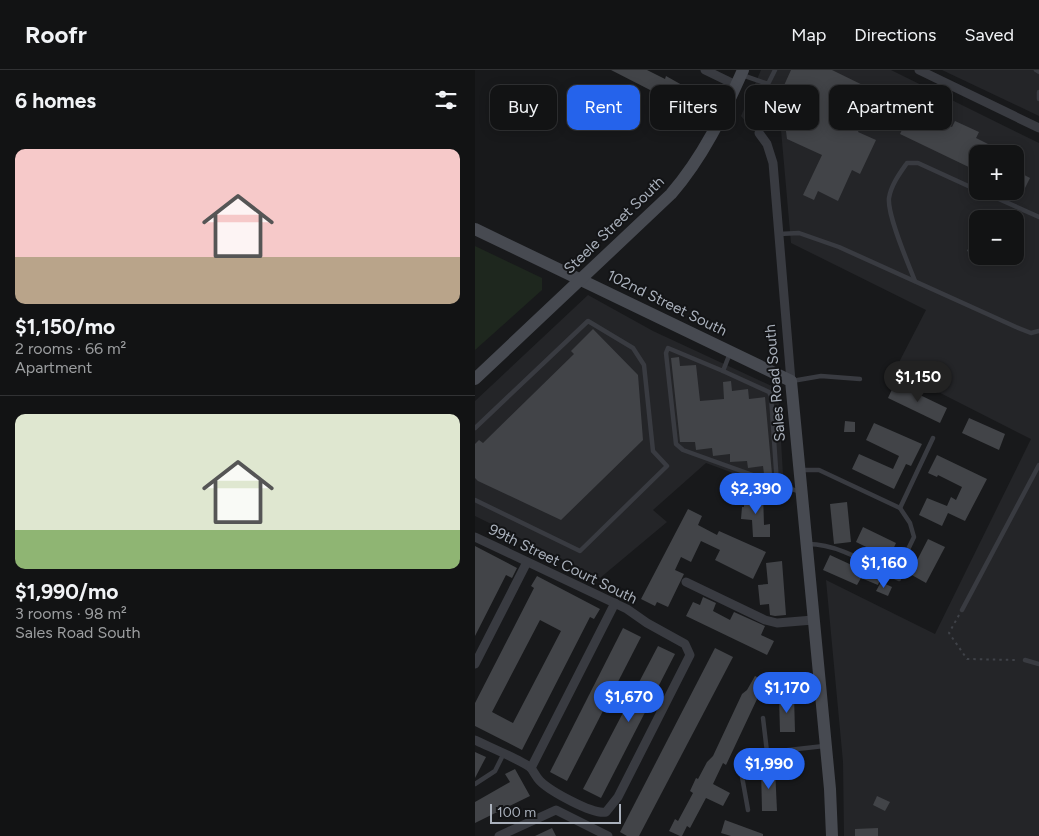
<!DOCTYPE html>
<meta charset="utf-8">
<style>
:root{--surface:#121314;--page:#1f2022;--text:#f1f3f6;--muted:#9c9ea0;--line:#313234;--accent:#2563eb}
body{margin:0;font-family:Figtree,sans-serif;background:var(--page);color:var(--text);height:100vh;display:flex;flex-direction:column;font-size:19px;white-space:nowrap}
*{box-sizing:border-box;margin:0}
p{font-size:16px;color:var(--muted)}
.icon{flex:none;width:28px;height:28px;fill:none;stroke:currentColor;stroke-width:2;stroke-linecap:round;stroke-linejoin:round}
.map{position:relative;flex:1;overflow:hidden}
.side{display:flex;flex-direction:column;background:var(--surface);width:475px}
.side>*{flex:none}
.hud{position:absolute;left:15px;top:15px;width:474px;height:45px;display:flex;gap:10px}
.tools{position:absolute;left:494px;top:75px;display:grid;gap:10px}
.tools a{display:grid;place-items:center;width:55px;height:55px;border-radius:10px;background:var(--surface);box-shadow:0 2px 12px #0003,0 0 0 1px var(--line);font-size:25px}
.scale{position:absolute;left:15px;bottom:12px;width:131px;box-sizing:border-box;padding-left:5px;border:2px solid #aab1bc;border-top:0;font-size:14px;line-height:18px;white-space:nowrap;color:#aab1bc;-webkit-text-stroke:4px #131416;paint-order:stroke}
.price{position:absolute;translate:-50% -42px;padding:0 11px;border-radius:18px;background:var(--accent);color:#fff;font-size:16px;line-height:32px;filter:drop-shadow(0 1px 2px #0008)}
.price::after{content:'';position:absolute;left:50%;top:30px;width:15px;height:11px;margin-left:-8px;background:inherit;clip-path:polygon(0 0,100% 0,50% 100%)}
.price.on{background:#222;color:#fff}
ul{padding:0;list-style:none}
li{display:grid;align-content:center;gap:10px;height:265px;padding:0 15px}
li+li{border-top:1px solid var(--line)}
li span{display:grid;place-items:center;height:155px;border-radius:10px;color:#555}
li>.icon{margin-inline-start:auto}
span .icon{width:90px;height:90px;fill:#fffc;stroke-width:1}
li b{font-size:21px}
h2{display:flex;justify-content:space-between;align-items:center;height:60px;padding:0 15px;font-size:21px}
.chip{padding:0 18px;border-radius:10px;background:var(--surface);box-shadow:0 2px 12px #0003,0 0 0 1px var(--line);font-size:18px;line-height:45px}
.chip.on{background:var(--accent);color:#fff}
header{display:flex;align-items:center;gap:30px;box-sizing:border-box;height:70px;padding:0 25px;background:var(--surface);border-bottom:1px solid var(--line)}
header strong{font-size:24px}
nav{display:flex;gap:28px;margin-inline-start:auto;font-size:18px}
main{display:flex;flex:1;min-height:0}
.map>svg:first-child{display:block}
.built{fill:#242528;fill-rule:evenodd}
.green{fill:#1e271e}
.building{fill:#424448;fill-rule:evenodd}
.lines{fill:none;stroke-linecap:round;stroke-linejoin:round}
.path{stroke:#3f4248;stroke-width:2;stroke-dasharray:2.5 4;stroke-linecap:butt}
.lane{stroke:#393b41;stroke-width:4.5}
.street{stroke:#393b41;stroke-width:9}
.secondary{stroke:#474a51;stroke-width:12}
.labels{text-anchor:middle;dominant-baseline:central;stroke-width:4;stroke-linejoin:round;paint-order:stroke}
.street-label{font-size:15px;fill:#aab1bc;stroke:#131416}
</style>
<header>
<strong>Roofr</strong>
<nav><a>Map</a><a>Directions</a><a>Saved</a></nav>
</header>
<main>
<section class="side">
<h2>6 homes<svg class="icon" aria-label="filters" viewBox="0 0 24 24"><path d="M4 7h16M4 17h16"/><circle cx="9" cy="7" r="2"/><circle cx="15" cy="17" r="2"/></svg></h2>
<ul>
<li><span style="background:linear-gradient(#f6c9c9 70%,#b9a48a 0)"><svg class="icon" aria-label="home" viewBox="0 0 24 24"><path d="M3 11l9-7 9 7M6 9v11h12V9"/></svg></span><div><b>$1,150/mo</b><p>2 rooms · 66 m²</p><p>Apartment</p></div></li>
<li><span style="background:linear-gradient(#dfe7d0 75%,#8fb573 0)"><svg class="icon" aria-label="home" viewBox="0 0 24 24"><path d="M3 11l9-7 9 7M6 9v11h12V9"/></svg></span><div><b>$1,990/mo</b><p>3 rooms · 98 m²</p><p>Sales Road South</p></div></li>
</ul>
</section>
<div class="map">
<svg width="564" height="766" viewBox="0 0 564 766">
<rect width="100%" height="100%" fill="#18191b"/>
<g class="built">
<path d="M286 0H416L564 73V766H369L368 692 351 510 460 564 556 369 420 300 451 240 316 173 306 60 301 52 289 44 271 52 266 46ZM502 84H540V121H502ZM502 149H540V186H502Z"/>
<path d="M467 0H564V46Z"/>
<path d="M113 225 178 261 303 319 309 422 231 393 178 440 192 452 125 508 0 446V331Z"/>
</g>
<path class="green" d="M0 176 67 208V220L0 280Z"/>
<g class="building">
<path d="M136 0H172L190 9 191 6 232 29 226 38 223 37 220 43Z"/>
<path d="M316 0H357L402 22 383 62 401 70 385 104 377 100 363 131 343 121 339 130 328 125 347 85 312 69 306 22Z"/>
<path d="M437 39 477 57 480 51 504 62 501 68 533 84H502V101L425 64Z"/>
<path d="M540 100 555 108 547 124 540 120Z"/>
<path d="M502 159V186L492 181Z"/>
<path d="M118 259 163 305 168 370 86 450 3 411 0 408V374L4 370 8 373 99 284 96 281Z"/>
<path d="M204 287 205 296 221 295 225 331 249 329 248 312 256 311 257 321 273 319 274 329 290 327 297 404H289L288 396 273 398 272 391 255 392V384L238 386 237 378 221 380 220 372H205L196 288Z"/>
<path d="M420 313 472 338 465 353 413 328Z"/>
<path d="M494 348 530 364 524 380 487 363Z"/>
<path d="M370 351 380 352V362H369Z"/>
<path d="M399 353 447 374 436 396 431 394 419 419 377 399 384 384 418 399 424 386 391 370Z"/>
<path d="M462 385 512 409 490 451 473 443 467 456 444 445 452 428 472 436 476 427 481 430 487 417 463 405 462 407 453 403Z"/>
<path d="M269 424H288L289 455 295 454V467H278L277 450 266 449 267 437H269Z"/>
<path d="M372 432 376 472 359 474 355 434Z"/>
<path d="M213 439 227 446 223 455 242 465 244 461 291 482 278 509 240 490 245 480 226 471 216 492 206 487 200 500 209 504 193 537 182 532 180 536 166 529Z"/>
<path d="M388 457 421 473 414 488 381 472Z"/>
<path d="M453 469 470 477 451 513 435 504Z"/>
<path d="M0 476 42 498 37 508 31 505 0 566Z"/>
<path d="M355 485 394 503 396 499 407 505 403 515 386 508 382 515 348 500Z"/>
<path d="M307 491 311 545 300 546 295 545 294 534 285 535 283 515 293 514 291 493Z"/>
<path d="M62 506 125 539 119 549 115 547 47 680 0 656V633L59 518 56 516ZM65 550 86 561 38 653 17 642Z"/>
<path d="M406 512 417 517 413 526 401 521Z"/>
<path d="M228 527 241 533 238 541 255 550 259 542 290 556 286 565 299 571 292 585 211 546 218 532 225 535Z"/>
<path d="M148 558 166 567 92 711 75 702Z"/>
<path d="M183 576 200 584 126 728 108 719Z"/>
<path d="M240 578 258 587 164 766H152L145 762Z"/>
<path d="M280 606 293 613 285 628 283 627 251 695 248 693 238 714 255 723 248 736 231 728 215 758 212 756 207 766H205L194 761 200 749 203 751 218 723 215 721 221 708 223 709 232 692 238 686 267 624 272 620Z"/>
<path d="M319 625 320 662H305L304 626Z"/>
<path d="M0 682 11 687 0 708Z"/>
<path d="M286 698H300L302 741H287Z"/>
<path d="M40 699 55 726 0 753V732L35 712 30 704Z"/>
<path d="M402 726 415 732 410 741 398 735Z"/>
<path d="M250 750 288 764V766H256L246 763Z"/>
<path d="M77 758 81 766H60Z"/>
<path d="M403 758V766H380V759Z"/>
</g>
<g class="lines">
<path class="path" d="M484 545 474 563 492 589 543 590"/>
<g class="lane">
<path d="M561 0 564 2"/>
<path d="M267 5 293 14 300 0"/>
<path d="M564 22V29"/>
<path d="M506 121 564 147"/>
<path d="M304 164 324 163 364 177 541 257 556 263 564 261"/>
<path d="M440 211C433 193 412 145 414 128 416 115 425 103 432 93H443L502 120"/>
<path d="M255 283 248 301 193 278 191 283 201 374 208 380 325 422"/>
<path d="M248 301 294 322 296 326 302 414"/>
<path d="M317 311 346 306 385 309"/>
<path d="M0 358 113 251 158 278 169 295 178 381 192 396 105 481 0 430"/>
<path d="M326 400H344L425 438 435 453 439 467 423 500"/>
<path d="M425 438 458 368"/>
<path d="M333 474C365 474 395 495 424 509"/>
<path d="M487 540 564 395"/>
<path d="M550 590 564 594"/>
<path d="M288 648 292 682"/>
<path d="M0 714 20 701 28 685"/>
<path d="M273 740 266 701 269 685 349 676"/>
</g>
<g class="street">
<path d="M230 0 261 15"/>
<path d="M444 0 564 58"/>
<path d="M284 63 292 74 298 93 316 311"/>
<path d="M0 467 152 539 172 553 210 574 215 585 143 727 131 742C118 745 75 721 65 711 61 707 59 702 56 698 48 691 12 676 0 670"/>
<path d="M211 512 290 550 302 553 338 550"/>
<path d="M0 594 52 492"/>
<path d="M56 698 140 533"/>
<path d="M24 766 81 740 133 766"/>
</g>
<g class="secondary">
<path d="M0 159 316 311 355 719 357 766"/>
<path d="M0 309 196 124C228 87 248 45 268 0"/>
</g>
</g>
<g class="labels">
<g class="street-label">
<text transform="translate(139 155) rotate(-44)">Steele Street South</text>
<text transform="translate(192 233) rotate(26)">102nd Street South</text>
<text transform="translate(300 313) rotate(-95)">Sales Road South</text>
<text transform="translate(88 494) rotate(26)">99th Street Court South</text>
</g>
</g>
</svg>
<div class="tools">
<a>+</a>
<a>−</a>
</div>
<div class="scale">100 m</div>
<b class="price on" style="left:443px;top:333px">$1,150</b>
<b class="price" style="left:281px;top:445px">$2,390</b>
<b class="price" style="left:409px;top:519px">$1,160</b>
<b class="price" style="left:312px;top:644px">$1,170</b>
<b class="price" style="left:154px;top:653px">$1,670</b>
<b class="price" style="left:294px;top:720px">$1,990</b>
<div class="hud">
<a class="chip">Buy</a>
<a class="chip on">Rent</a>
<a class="chip">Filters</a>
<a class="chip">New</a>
<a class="chip">Apartment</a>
</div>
</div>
</main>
